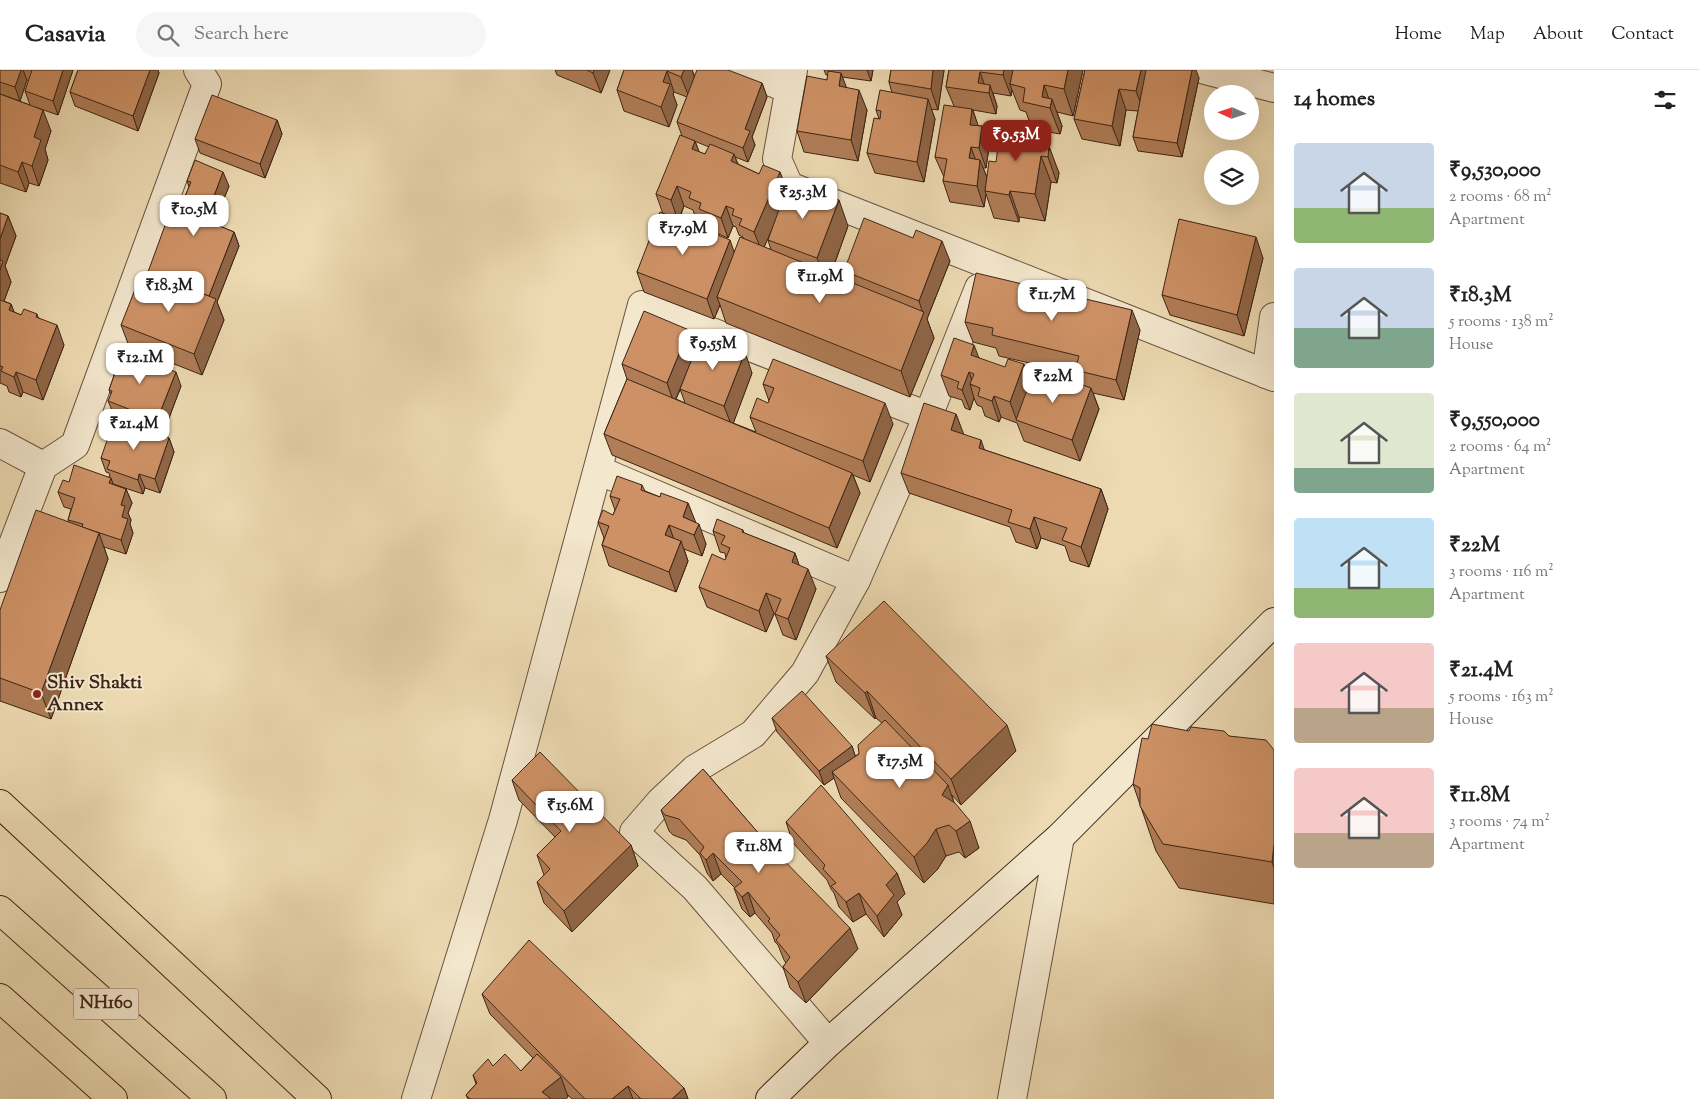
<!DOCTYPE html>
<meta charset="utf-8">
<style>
:root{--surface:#fff;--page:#f6f6f6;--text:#222;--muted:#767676;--line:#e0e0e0;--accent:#8f2418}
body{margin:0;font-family:"Sorts Mill Goudy",serif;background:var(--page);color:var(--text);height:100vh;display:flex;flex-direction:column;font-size:19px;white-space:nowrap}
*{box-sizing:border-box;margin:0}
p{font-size:16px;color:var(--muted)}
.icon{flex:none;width:28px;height:28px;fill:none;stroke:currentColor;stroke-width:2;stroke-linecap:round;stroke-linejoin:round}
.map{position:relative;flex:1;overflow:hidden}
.side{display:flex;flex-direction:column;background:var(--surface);width:425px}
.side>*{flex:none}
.needle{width:32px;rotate:273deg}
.buttons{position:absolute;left:1204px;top:15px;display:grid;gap:10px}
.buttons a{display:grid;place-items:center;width:55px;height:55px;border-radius:50%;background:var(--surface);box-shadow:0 5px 20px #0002;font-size:25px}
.price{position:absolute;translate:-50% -42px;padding:0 11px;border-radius:10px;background:#fff;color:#222;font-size:16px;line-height:32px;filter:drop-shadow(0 1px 2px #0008)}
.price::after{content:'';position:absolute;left:50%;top:30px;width:15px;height:11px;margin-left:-8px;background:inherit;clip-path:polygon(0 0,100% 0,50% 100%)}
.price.selected{background:var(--accent);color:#fff}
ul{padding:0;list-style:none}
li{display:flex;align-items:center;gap:15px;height:125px;padding:0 20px}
li span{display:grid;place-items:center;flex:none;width:140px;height:100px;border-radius:5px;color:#555}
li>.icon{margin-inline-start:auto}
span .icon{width:60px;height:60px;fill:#fffc;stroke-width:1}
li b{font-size:21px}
h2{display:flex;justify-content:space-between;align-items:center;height:60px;padding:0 20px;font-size:21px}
header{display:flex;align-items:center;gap:30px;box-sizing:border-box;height:70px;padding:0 25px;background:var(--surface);border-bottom:1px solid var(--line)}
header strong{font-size:24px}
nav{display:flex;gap:28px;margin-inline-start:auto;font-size:18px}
.search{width:350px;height:45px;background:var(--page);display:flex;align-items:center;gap:12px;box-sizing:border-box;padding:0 18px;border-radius:28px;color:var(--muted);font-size:19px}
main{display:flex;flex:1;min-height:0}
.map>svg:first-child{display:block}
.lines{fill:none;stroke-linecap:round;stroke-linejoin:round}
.street-casing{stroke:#69523e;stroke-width:30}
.secondary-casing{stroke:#3d2517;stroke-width:30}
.primary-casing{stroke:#3d2517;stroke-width:30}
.highway-casing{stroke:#3d2517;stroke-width:30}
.street{stroke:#f3e7cd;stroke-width:28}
.secondary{stroke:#f3e7cd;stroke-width:28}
.primary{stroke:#eddab2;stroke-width:28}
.highway{stroke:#eddab2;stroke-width:28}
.wall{fill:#b07d57;stroke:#3d2517;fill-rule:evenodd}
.shaded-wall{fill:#906647;stroke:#3d2517}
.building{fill:#cd9165;stroke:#3d2517}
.poi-dot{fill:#8f2418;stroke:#f3e7cd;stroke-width:2}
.labels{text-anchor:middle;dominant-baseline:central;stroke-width:4;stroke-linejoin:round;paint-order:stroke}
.shield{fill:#f3e7cd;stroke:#745f4e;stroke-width:1}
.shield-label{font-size:18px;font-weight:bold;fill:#3d2517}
.poi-label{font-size:19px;font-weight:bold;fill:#3d2517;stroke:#f3e7cd;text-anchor:start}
</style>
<header>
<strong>Casavia</strong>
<div class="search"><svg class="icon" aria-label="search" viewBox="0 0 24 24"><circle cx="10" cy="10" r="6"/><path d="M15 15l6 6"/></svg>Search here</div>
<nav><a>Home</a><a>Map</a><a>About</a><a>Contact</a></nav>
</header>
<main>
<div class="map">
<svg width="1274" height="1029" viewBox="0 0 1274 1029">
<rect width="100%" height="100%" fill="#eddab2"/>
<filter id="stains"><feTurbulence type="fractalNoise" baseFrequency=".004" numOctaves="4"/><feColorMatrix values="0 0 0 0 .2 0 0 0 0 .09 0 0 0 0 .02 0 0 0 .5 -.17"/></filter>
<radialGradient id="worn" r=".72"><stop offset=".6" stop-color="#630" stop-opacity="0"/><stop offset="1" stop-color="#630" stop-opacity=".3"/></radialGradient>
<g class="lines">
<g class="street-casing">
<g id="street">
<path d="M742 0 789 19"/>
<path d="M793 0 777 89 789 116 1274 307"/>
<path d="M1205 0 1274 18"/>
<path d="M1266 304 1274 247"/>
<path d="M928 346 979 218"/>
<path d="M0 373 43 396 0 508"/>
<path d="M43 396 75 375 207 14 198 0"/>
<path d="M828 973 695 818 634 762 660 732 695 699 753 664 805 603 856 510"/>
<path d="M416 1029 503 750 642 235 928 346 856 510 598 400"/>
<path d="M1012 1029 1060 767"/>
</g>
</g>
<g class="secondary-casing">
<path id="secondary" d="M770 1029 828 973 1060 767 1274 552"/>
</g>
<g class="primary-casing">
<path id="primary" d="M0 734 317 1029"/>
</g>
<g class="highway-casing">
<g id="highway">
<path d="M0 840 212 1029"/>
<path d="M0 928 113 1029"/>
</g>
</g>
<use href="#street" class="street"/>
<use href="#secondary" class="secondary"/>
<use href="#primary" class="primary"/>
<use href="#highway" class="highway"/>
</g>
<g class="wall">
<path d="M0 0H73L58 45 35 37 51 61 45 79 48 90 39 116 29 113 26 122 0 113V24L30 35 25 21 29 11 27 10 20 31 0 24Z"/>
<path d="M78 0H158L159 3 138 61 75 36 70 22Z"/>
<path d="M555 0H610L601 23 557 5Z"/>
<path d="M624 0H692L695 7 762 13 767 27 752 67 755 75 748 92 735 87 738 94 759 104 780 102 786 120 848 156 831 204 847 210 844 201 950 191 927 249 934 268 910 327 726 253 720 235 714 249 644 222 637 202 663 144 656 124 682 66 677 52 687 27 674 22 673 24 677 35 669 57 624 41 617 20ZM692 70 709 77 705 84 699 82 695 71ZM684 136 693 140 696 149 704 152 707 159 728 168 733 156 736 157 739 165 743 167 744 169 734 182 679 150ZM771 162 768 170 771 180 764 177Z"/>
<path d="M824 0H873L871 11 842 7 846 18 867 40 858 91 804 82 797 61 827 10 828 5H826Z"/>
<path d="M891 0H944L938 40 931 39 935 49 924 112 875 103 867 83 879 49 876 40 892 23 889 12Z"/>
<path d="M949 0H1083L1073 46 1057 42 1062 56 1060 64 1032 59 1026 42 1020 40 1012 20 1011 26 993 23 997 36 996 44 973 40 978 56H982L989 77 986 98H983L987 107 996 92 1025 58 1026 62 1047 76 1059 103 1057 113 1051 112 1045 151 1019 147V152L994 148 986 124 984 137 950 132 943 111 944 107 935 87 954 36 946 17Z"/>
<path d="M1085 0 1199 8 1182 87 1138 81 1133 67 1138 41 1126 40 1120 76 1082 69 1074 49Z"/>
<path d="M277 50 282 64 265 108 200 83 195 69Z"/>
<path d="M187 111 229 116 214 154 234 162 239 176 217 232 224 250 202 305 129 276 121 255 151 212 148 202 174 153 189 117Z"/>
<path d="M0 143 8 146 16 166 5 196 11 212 4 231 11 234 14 242 21 245 37 244 38 247 64 275 43 330 23 322 21 327 9 322 7 316 0 313Z"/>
<path d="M1263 188 1244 266 1170 245 1162 225Z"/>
<path d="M965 252 1140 260 1124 330 1093 323 1099 339 1080 391 1024 371 1017 353 1001 347 999 352 985 346 982 337 977 335 974 328 970 340 965 338 962 330 949 326 941 305 979 288 1030 311 1081 314 1077 304 999 286 996 278 973 272Z"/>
<path d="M696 279 752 303 733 353 756 362 750 347 768 333 769 331 763 314 893 354 870 412 853 405 860 423 837 478 612 385 604 364 627 309 622 294ZM682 316 680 319 685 333 676 329Z"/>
<path d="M112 299 181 316 163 364 114 345 108 331 111 325 109 320 114 306Z"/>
<path d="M956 344 963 364 985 380 1101 419 1108 439 1089 497 1070 491 1065 476 1041 468 1037 479 1016 472 1010 457 909 423 901 403Z"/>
<path d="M122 356 169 368 174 382 160 423 145 418 143 424 113 414 126 419 132 433 128 443 131 450 130 454 133 463 126 484 104 477 108 489 51 649 0 631V540L69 452 68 450 71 439 64 437 58 422 69 412 110 407 109 403 106 402 101 388Z"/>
<path d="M642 415 645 421 660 427 688 433 695 452 706 474 702 486 684 479 688 491 676 522 609 496 602 475 604 468 598 452 613 445 615 440 610 426Z"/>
<path d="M743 460 744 463 795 483 799 495 816 519 796 570 783 565 775 544H774L766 562 707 537 699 517 725 490 726 488 725 483 720 482 713 461Z"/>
<path d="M826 586 1016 681 961 735 952 725 954 733 979 778 965 788 959 782 946 786 937 800 924 813 841 728 834 708 824 715 777 662 772 648 852 676 855 686 859 684 882 653 876 648 875 649 836 612Z"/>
<path d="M1189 661 1229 666 1274 680V834L1179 818 1156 781 1133 714Z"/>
<path d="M703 699 858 879 806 933 790 918 783 897 786 893 784 890 778 875 775 872 772 863 755 843 750 847 742 839 734 818H735L721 804 713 811 707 803 700 785 686 770 673 765 669 761 661 740Z"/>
<path d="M512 710 631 775 638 796 572 862 544 833 537 812 544 805 537 785 555 767 519 730Z"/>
<path d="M786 752 897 803 905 824 897 832 902 845 884 867 866 844 853 852 839 837 834 823 831 819 827 810 793 773Z"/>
<path d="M482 924 684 1018 688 1029H572L567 1024 568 1027 566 1029H468L466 1025 476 1014 473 1005 521 1001 533 988 490 944Z"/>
</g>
<g class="shaded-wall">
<path d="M21 0H23L27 10 20 31 15 17Z"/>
<path d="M63 0H73L58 45 53 31Z"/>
<path d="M150 0H158L159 3 138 61 133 46Z"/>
<path d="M594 0H610L601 23 593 3Z"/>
<path d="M684 0H692L695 9 689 27 681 7Z"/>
<path d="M867 0H873L871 11Z"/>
<path d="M933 0H944L938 40 931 19Z"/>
<path d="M1004 0H1015L1010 14 1012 20 1011 26 1003 5Z"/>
<path d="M1068 0H1083L1073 46 1064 19Z"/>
<path d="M1141 0H1148L1144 42 1136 21Z"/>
<path d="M1192 0H1196L1199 8 1182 87 1177 73Z"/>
<path d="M667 1 674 22 673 24 677 35 669 57 661 37 663 12Z"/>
<path d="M980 2 987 22 978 13Z"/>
<path d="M841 3 849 24 839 16Z"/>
<path d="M762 13 767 27 752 67 755 75 748 92 743 78 745 59Z"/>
<path d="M990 15 997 36 996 44 989 23Z"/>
<path d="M1044 15 1051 35 1052 29 1062 56 1060 64 1050 38 1042 27Z"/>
<path d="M1119 19 1126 40 1120 76 1112 56Z"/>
<path d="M859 20 867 40 858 91 851 70Z"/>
<path d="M928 29 935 49 924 112 917 92Z"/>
<path d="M972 39 980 60 970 55Z"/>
<path d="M43 40 51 61 45 79 48 90 39 116 32 96 34 67Z"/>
<path d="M277 50 282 64 265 108 260 94Z"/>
<path d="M982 56 989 77 986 98 979 78Z"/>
<path d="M1043 64 1049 81V76L1059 103 1057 113 1048 87 1041 75Z"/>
<path d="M695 71 703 92 692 79Z"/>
<path d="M971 77 978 97 969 88Z"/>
<path d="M734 84 742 105 731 91Z"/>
<path d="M1041 86 1051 112 1045 151 1035 124Z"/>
<path d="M980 90 988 110 985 121 986 124 984 137 977 116Z"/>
<path d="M22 92 29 113 26 122 18 102Z"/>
<path d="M223 102 229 116 210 164 205 150Z"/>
<path d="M780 102 788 123 762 182 754 162Z"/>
<path d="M677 116 684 136 678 151 671 130Z"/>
<path d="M1010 121 1019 147V152L1009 125Z"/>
<path d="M839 130 848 156 827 214 817 188Z"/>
<path d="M726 136 733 156 728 168 721 148Z"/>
<path d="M8 146 16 166 5 196 11 212 0 242V169Z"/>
<path d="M234 162 239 176 217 232 224 250 202 305 194 284 209 226Z"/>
<path d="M1256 167 1263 188 1244 266 1237 245Z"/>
<path d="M730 170 737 190 717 227 720 235 714 249 707 229Z"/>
<path d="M942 171 950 191 927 249 934 268 910 327 901 301 923 244 919 231Z"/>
<path d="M11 234 19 255 9 240Z"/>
<path d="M1132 240 1140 260 1124 330 1116 310Z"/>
<path d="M57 255 64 275 43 330 36 310Z"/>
<path d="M689 260 696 281 674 333 667 313Z"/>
<path d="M974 275 982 296 971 285Z"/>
<path d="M745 282 752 303 732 357 724 336Z"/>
<path d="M1024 294 1032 315 1017 351 1010 332Z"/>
<path d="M16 302 23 322 21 327 14 307Z"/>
<path d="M176 302 181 316 163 364 157 350Z"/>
<path d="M969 302 974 316 970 314 974 328 970 340 962 320Z"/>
<path d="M1091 318 1099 339 1080 391 1072 370Z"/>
<path d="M994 326 1001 347 999 352 992 331Z"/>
<path d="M885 333 893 354 870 412 863 391Z"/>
<path d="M956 344 964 365 951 360Z"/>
<path d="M169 368 174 382 160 423 155 409Z"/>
<path d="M981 370 988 390 979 378Z"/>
<path d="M852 403 860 423 837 478 829 458Z"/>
<path d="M139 404 145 418 143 424 138 410Z"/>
<path d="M111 408 116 422 109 413Z"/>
<path d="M126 419 132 433 128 443 131 450 130 454 133 463 126 484 121 470 122 447 121 435Z"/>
<path d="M1101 419 1108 439 1089 497 1081 477Z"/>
<path d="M688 433 696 453 683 447Z"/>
<path d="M1034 447 1041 468 1037 479 1030 459Z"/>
<path d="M699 454 706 474 702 486 694 465Z"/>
<path d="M669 455 676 476 665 465Z"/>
<path d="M99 463 108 489 51 649 41 623Z"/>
<path d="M681 471 688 491 676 522 669 502Z"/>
<path d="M795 483 802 504 792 492Z"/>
<path d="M808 499 816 519 796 570 788 549Z"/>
<path d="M766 523 774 544 766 562 759 541Z"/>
<path d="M867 621 876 648 875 649 865 623Z"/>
<path d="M1007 655 1016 681 961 735 951 709Z"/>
<path d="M852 676 857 691 832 702 834 708 824 715 819 701Z"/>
<path d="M948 715 957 741 942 725Z"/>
<path d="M970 751 979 778 965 788 956 761Z"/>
<path d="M936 759 946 786 937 800 924 813 914 787Z"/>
<path d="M1274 774V798L1272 792Z"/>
<path d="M631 775 638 796 572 862 564 841Z"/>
<path d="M713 783 721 804 713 811 706 790Z"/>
<path d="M897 803 905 824 897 832 902 845 884 867 877 846 886 815Z"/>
<path d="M748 822 755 843 750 847 742 827Z"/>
<path d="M859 823 866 844 853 852 846 832Z"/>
<path d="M850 858 858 879 806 933 798 912Z"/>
<path d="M561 1007 568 1027 566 1029H545L542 1022Z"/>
<path d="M628 1016 633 1029H612Z"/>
<path d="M684 1018 688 1029H672Z"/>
</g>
<g class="building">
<path d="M0 0H21L15 17 0 12Z"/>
<path d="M32 0H63L53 31 25 21Z"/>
<path d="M78 0H150L133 46 70 22Z"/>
<path d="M587 0H594L593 3Z"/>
<path d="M624 0H684L681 7 667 1 663 12 670 14 661 37 617 20Z"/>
<path d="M697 0H728L762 13 745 59 750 61 743 78 677 52Z"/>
<path d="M891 0H933L931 19 889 12Z"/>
<path d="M949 0H1004L1003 5 980 2 978 13 990 15 989 23 946 17Z"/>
<path d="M1013 0H1068L1064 19 1044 15 1042 27 1052 29 1050 38 1023 32 1025 18 1010 14Z"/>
<path d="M1085 0H1141L1136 21 1119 19 1112 56 1074 49Z"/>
<path d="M1146 0H1192L1177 73 1133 67Z"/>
<path d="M828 1 841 3 839 16 859 20 851 70 797 61 807 6 827 10Z"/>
<path d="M880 20 928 29 917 92 867 83 874 48 880 49 881 41 876 40Z"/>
<path d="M0 24 43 40 34 67 41 70 32 96 22 92 18 102 0 95Z"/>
<path d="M212 25 277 50 260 94 195 69Z"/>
<path d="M944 35 972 39 970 55 982 56 979 78 971 77 969 88 980 90 977 116 943 111 947 89 935 87Z"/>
<path d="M1001 54 1025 58 1024 62 1043 64 1041 75 1049 76 1048 87 1041 86 1035 124 1010 121 1009 125 985 121 989 91 996 92Z"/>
<path d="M680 65 695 71 692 79 705 84 710 74 734 84 731 91 759 104 763 95 780 102 754 162 739 155 742 149 732 145 734 139 726 136 721 148 699 139 701 133 689 128 691 122 677 116 671 130 656 124Z"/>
<path d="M195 90 223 102 205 150 234 162 209 226 148 202 167 150 174 153 191 112 187 111Z"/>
<path d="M789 112 839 130 817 188 768 170Z"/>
<path d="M660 142 730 170 707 229 637 202Z"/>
<path d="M0 143 8 146 0 169Z"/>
<path d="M864 148 913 168 916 160 942 171 919 231 844 201Z"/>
<path d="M1179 149 1256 167 1237 245 1162 225Z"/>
<path d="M740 167 924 242 901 301 717 227Z"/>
<path d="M0 190 3 191 0 200Z"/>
<path d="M976 203 1132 240 1116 310 1075 300 1079 286 992 265 993 258 965 252Z"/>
<path d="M140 207 158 215 161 207 216 229 194 284 121 255Z"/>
<path d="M0 230 11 234 9 240 21 245 24 239 37 244 36 247 57 255 36 310 16 302 14 307 1 301 3 297 0 296Z"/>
<path d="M644 241 689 260 667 313 622 294Z"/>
<path d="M701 266 745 282 724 336 680 319Z"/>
<path d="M954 268 974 275 971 285 1005 297 1008 289 1024 294 1010 332 994 326 992 331 978 326 980 318 970 314 974 304 969 302 962 320 957 318 959 312 941 305Z"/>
<path d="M119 280 176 302 157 350 108 331 112 321 109 320 116 300 112 299Z"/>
<path d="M773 289 885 333 863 391 750 347 757 328 768 333 774 318 763 314Z"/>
<path d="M1035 298 1091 318 1072 370 1016 350Z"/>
<path d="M627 309 852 403 829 458 604 364Z"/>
<path d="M924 333 956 344 951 360 981 370 979 378 1101 419 1081 477 1062 470 1067 458 1034 447 1030 459 1008 452 1012 440 901 403Z"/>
<path d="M124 352 169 368 155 409 139 404 138 410 107 399 110 391 101 388 113 353 122 356Z"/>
<path d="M74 395 111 408 109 413 126 419 121 435 125 436 122 447 128 449 121 470 82 457 83 454 68 450 75 428 58 422 63 410 69 412Z"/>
<path d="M617 406 642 415 641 420 660 427 661 423 688 433 683 447 699 454 694 465 669 455 665 465 681 471 669 502 602 475 609 456 598 452 603 440 613 445 620 429 610 426Z"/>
<path d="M36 440 99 463 41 623 0 608V540Z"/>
<path d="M717 449 743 460 742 462 795 483 792 492 808 499 788 549 775 544 781 529 766 523 759 541 699 517 712 484 725 490 730 478 721 474 725 466 713 461Z"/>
<path d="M884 531 1007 655 951 709 867 621 865 623 826 586Z"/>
<path d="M802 621 852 676 819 701 772 648Z"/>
<path d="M885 650 948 715 942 725 955 733 970 751 956 761 949 755 936 759 927 773 914 787 832 702 859 684 858 675Z"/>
<path d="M1152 654 1189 661 1191 657 1224 661 1229 666 1266 670 1274 680V774L1272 792 1163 774 1140 736V718L1133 714 1142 668 1148 669Z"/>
<path d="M540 682 631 775 564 841 537 812 550 799 537 785 561 761 512 710Z"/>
<path d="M703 699 767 773 850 858 798 912 783 897 790 887 776 870 780 865 768 851 770 849 748 822 742 827 734 818 742 812 713 783 706 790 700 783 704 777 679 749 665 745 661 740Z"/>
<path d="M821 715 897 803 886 815 894 825 877 846 859 823 846 832 831 816 836 813 823 799 825 795 786 752Z"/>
<path d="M529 870 684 1018 672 1029H641L628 1016 612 1029H585L482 924Z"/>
<path d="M505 984 521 1001 537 984 561 1007 542 1022 550 1028 549 1029H470L466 1025 477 1013 473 1005 488 989 493 996Z"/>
</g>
<circle class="poi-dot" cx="37" cy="624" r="5"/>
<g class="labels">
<rect class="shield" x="73.5" y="918.5" width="65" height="31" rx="4"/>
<g class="shield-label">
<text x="106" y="934">NH160</text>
</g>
<g class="poi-label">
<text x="47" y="613">Shiv Shakti<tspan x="47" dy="22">Annex</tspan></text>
</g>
</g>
<rect width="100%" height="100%" filter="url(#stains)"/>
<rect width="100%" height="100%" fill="url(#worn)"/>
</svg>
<div class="buttons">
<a><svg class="needle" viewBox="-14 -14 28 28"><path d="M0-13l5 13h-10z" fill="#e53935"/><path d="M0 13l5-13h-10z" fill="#767676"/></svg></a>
<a><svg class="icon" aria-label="layers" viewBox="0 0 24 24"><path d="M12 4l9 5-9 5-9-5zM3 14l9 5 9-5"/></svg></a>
</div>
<b class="price selected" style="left:1016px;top:92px">₹9.53M</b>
<b class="price" style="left:803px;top:150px">₹25.3M</b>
<b class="price" style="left:194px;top:167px">₹10.5M</b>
<b class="price" style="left:683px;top:186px">₹17.9M</b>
<b class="price" style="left:820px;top:234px">₹11.9M</b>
<b class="price" style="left:169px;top:243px">₹18.3M</b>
<b class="price" style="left:1052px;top:252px">₹11.7M</b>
<b class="price" style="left:713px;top:301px">₹9.55M</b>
<b class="price" style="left:140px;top:315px">₹12.1M</b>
<b class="price" style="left:1053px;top:334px">₹22M</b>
<b class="price" style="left:134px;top:381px">₹21.4M</b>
<b class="price" style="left:900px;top:719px">₹17.5M</b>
<b class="price" style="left:570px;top:763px">₹15.6M</b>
<b class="price" style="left:759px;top:804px">₹11.8M</b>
</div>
<section class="side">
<h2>14 homes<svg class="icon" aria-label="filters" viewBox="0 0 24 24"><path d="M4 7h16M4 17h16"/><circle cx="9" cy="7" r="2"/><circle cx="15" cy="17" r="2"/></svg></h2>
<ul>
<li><span style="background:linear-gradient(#c9d6e8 65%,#8fb573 0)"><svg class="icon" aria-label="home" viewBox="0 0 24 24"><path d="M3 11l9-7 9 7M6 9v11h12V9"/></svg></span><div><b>₹9,530,000</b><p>2 rooms · 68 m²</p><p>Apartment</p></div></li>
<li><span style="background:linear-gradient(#c9d6e8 60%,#7fa58c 0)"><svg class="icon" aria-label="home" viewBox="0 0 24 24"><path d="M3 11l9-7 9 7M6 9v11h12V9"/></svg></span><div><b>₹18.3M</b><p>5 rooms · 138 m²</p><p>House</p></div></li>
<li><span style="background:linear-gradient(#dfe7d0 75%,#7fa58c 0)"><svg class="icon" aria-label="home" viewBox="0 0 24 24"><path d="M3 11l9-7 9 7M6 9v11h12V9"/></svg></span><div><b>₹9,550,000</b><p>2 rooms · 64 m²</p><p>Apartment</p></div></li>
<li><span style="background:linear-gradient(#bfe0f5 70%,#8fb573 0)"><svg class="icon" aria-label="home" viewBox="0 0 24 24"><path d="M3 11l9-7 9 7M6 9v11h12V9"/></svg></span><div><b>₹22M</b><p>3 rooms · 116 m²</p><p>Apartment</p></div></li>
<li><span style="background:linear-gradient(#f6c9c9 65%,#b9a48a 0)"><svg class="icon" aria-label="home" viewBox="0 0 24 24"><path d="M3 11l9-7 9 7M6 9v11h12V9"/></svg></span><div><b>₹21.4M</b><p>5 rooms · 163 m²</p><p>House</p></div></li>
<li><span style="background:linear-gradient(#f6c9c9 65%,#b9a48a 0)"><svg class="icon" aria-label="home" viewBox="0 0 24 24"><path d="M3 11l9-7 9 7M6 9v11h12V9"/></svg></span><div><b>₹11.8M</b><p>3 rooms · 74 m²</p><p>Apartment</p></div></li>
</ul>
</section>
</main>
